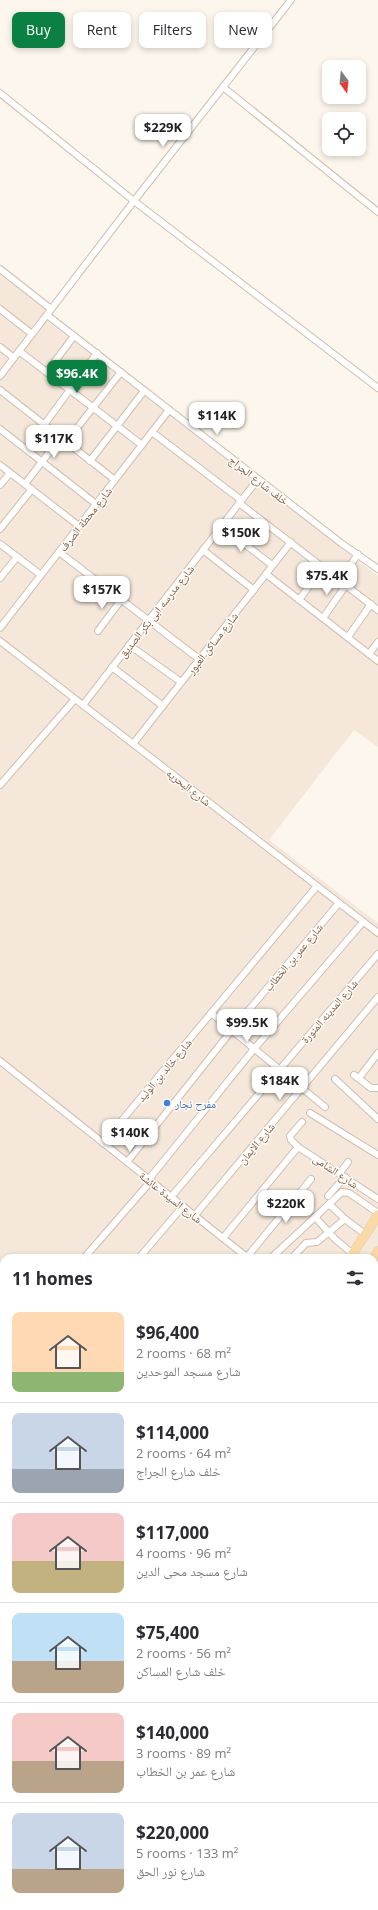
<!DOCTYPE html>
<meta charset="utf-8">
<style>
:root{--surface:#fff;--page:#f2f2f3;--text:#2b2b33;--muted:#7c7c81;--line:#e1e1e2;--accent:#0b8043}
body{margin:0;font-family:"Open Sans","Noto Naskh Arabic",sans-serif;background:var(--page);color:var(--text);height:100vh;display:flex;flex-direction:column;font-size:15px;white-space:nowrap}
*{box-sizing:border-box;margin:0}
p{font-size:13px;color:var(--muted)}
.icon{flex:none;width:22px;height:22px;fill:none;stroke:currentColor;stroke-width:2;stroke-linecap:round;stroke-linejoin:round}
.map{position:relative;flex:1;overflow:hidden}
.drawer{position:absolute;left:0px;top:1254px;width:378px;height:656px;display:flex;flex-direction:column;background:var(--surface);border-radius:12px 12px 0 0;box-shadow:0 2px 6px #0003}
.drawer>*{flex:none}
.guide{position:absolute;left:12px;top:12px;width:354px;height:36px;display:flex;gap:8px}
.needle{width:26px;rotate:165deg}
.fabs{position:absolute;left:322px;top:60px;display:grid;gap:8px}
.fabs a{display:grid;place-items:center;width:44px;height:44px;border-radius:8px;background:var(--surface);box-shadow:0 2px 6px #0003;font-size:20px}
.price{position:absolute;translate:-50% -34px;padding:0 9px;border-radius:8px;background:#fff;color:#222;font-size:13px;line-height:26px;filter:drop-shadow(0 1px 2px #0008)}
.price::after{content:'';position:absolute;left:50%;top:24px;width:12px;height:9px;margin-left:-6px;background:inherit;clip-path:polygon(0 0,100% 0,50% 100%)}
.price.on{background:var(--accent);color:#fff}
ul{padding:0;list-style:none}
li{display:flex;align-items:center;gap:12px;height:100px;padding:0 12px}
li+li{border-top:1px solid var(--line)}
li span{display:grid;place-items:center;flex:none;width:112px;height:80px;border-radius:8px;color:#555}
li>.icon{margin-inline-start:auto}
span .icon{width:48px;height:48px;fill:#fffc;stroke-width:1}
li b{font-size:17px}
h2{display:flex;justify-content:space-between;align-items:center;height:48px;padding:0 12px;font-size:17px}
.chip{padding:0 14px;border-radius:8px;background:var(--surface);box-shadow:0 2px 6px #0003;font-size:14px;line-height:36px}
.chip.on{background:var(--accent);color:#fff}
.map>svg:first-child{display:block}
.residential{fill:#f5e8da}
.commercial{fill:#fde8e0}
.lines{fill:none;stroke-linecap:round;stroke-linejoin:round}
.minor-casing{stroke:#d1beb0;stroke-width:8}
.primary-casing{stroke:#dad1cd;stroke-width:10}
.minor{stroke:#fff;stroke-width:6}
.primary{stroke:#fbd9a5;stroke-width:9}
.shop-dot{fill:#3f7fe0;stroke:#fffaf3;stroke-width:1.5}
.labels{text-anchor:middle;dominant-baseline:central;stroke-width:3;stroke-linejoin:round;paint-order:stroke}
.street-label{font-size:11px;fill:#7a5c4d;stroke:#fffaf3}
.shop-label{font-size:11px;fill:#366cbe;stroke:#fffaf3;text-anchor:start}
</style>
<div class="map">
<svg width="378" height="1910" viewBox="0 0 378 1910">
<rect width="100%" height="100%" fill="#fdf6ec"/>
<path class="residential" d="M0 272 53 313 47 321 378 576V747L354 730 269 840 378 923V1259L374 1265V1258H4V1696L0 1692Z"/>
<path class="commercial" d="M378 1313V1699L374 1697V1320Z"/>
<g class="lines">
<g class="minor-casing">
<g id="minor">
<path d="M223 87 378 212"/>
<path d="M0 93 134 201 378 388"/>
<path d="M0 269 51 309"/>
<path d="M0 309 32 334"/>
<path d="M47 315 341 543 378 569"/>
<path d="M0 347 14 358"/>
<path d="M19 351 142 445"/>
<path d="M47 372 74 336"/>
<path d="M0 376 134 201 291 0"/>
<path d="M0 390 115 480"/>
<path d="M44 425 97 353"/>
<path d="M0 429 96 504"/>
<path d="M152 432 241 500"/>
<path d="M66 442 121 372"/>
<path d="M90 461 144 391"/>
<path d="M0 465 79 526"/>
<path d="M25 484 60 438"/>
<path d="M0 485 10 473"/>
<path d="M239 503 378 610"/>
<path d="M221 526 272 565"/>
<path d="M0 529 32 489"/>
<path d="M0 544 41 575"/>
<path d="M203 550 254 590"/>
<path d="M59 552 199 659"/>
<path d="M266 574 378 661"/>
<path d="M0 578 17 557"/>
<path d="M340 580 358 554"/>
<path d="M299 600 323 567"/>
<path d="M323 618 346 585"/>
<path d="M0 628 169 410"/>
<path d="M98 631 121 600"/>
<path d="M348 637 371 604"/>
<path d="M0 641 378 933"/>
<path d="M129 645 181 682"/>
<path d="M369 654 378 642"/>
<path d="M112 667 163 706"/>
<path d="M83 705 258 479"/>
<path d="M133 744 291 542"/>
<path d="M0 785 75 699"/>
<path d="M211 1013 325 1107"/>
<path d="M0 1061 248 1258"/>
<path d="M354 1075 371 1088H378"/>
<path d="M359 1078 378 1053"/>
<path d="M335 1079 378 1119"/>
<path d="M310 1113 378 1155"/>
<path d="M103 1143 317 886"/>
<path d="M298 1147 291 1140 290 1136 302 1122"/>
<path d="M127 1162 232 1030 339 903"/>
<path d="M340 1173 348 1162"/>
<path d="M149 1179 254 1049 363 922"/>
<path d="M328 1196 345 1177"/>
<path d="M171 1197 378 954"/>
<path d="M329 1204 345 1219 366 1235"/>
<path d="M195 1215 378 997"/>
<path d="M315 1217 335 1239 353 1254"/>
<path d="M223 1238 298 1147 378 1199"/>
<path d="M247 1257 311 1179"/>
<path d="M84 1258 151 1181"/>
<path d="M139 1258 183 1206"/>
<path d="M271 1258 342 1192 349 1193 378 1213"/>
<path d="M292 1258 306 1243 317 1242 345 1219"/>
<path d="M0 1295 4 1298"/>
<path d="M0 1423 4 1419"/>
</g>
</g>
<g class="primary-casing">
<g id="primary">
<path d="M350 1258 378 1215"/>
<path d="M374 1258 378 1251"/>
<path d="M374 1293 378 1286"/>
<path d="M0 1651 4 1654"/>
<path d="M0 1687 4 1690"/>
<path d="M0 1700 4 1702"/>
<path d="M374 1706 378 1709"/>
<path d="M374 1716 378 1718"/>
<path d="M374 1728 378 1730"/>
<path d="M0 1738 4 1742"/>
<path d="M374 1745 378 1747"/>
<path d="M0 1815 4 1811"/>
<path d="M0 1838 4 1833"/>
<path d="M0 1864 4 1860"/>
</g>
</g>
<use href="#minor" class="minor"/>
<use href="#primary" class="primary"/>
</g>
<circle class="shop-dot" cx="167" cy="1103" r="4"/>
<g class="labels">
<g class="street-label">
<text transform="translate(259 480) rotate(38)">خلف شارع الجراج</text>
<text transform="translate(85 519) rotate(-52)">شارع محطة الصرف</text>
<text transform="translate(156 611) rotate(-52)">شارع مدرسه ابى بكر الصديق</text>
<text transform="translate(212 643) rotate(-52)">شارع مساكن العبور</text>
<text transform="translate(189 787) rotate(38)">شارع البحريه</text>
<text transform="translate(293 957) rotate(-50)">شارع عمر بن الخطاب</text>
<text transform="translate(329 1011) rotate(-49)">شارع المدينه المنورة</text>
<text transform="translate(164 1070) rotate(-50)">شارع خالد بن الوليد</text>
<text transform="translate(256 1143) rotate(-50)">شارع الايمان</text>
<text transform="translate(336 1171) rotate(34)">شارع الشامى</text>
<text transform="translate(171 1197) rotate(38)">شارع السيدة عائشة</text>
</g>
<g class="shop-label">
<text x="175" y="1103">مفرح نجار</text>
</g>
</g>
</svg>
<div class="fabs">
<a><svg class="needle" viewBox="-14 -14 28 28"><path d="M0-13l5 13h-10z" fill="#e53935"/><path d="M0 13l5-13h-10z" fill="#7c7c81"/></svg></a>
<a><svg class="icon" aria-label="locate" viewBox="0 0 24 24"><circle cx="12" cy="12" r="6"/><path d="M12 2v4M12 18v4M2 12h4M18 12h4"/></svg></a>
</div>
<b class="price" style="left:163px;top:148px">$229K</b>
<b class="price on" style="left:77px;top:394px">$96.4K</b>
<b class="price" style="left:217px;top:436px">$114K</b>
<b class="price" style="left:54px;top:459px">$117K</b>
<b class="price" style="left:241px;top:553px">$150K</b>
<b class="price" style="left:327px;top:596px">$75.4K</b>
<b class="price" style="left:102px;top:610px">$157K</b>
<b class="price" style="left:247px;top:1043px">$99.5K</b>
<b class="price" style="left:280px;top:1101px">$184K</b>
<b class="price" style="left:130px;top:1153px">$140K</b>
<b class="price" style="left:286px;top:1224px">$220K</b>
<div class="guide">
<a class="chip on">Buy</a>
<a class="chip">Rent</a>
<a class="chip">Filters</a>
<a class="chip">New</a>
</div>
<section class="drawer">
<h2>11 homes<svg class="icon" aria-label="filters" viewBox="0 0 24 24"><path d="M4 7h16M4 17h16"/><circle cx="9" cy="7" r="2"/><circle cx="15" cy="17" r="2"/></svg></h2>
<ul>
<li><span style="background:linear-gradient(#ffd9b3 75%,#8fb573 0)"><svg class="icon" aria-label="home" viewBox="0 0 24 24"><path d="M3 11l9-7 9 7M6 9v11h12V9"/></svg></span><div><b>$96,400</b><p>2 rooms · 68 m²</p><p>شارع مسجد الموحدين</p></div></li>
<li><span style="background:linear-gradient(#c9d6e8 70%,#9aa5b1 0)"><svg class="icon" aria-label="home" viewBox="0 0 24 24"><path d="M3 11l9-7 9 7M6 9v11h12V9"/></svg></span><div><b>$114,000</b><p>2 rooms · 64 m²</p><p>خلف شارع الجراج</p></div></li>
<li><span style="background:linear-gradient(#f6c9c9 60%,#c2b280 0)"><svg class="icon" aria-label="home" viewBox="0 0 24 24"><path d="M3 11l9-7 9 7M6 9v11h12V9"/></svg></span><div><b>$117,000</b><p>4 rooms · 96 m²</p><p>شارع مسجد محى الدين</p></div></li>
<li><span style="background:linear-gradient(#bfe0f5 60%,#b9a48a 0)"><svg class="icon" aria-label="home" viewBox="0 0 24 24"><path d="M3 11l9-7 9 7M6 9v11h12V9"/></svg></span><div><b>$75,400</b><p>2 rooms · 56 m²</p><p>خلف شارع المساكن</p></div></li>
<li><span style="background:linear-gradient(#f6c9c9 60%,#b9a48a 0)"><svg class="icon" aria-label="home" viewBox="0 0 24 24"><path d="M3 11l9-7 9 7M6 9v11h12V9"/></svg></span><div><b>$140,000</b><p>3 rooms · 89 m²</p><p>شارع عمر بن الخطاب</p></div></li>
<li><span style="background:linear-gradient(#c9d6e8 70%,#b9a48a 0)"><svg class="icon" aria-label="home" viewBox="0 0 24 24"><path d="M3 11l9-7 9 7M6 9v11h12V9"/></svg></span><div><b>$220,000</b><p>5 rooms · 133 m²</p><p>شارع نور الحق</p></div></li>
</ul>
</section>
</div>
